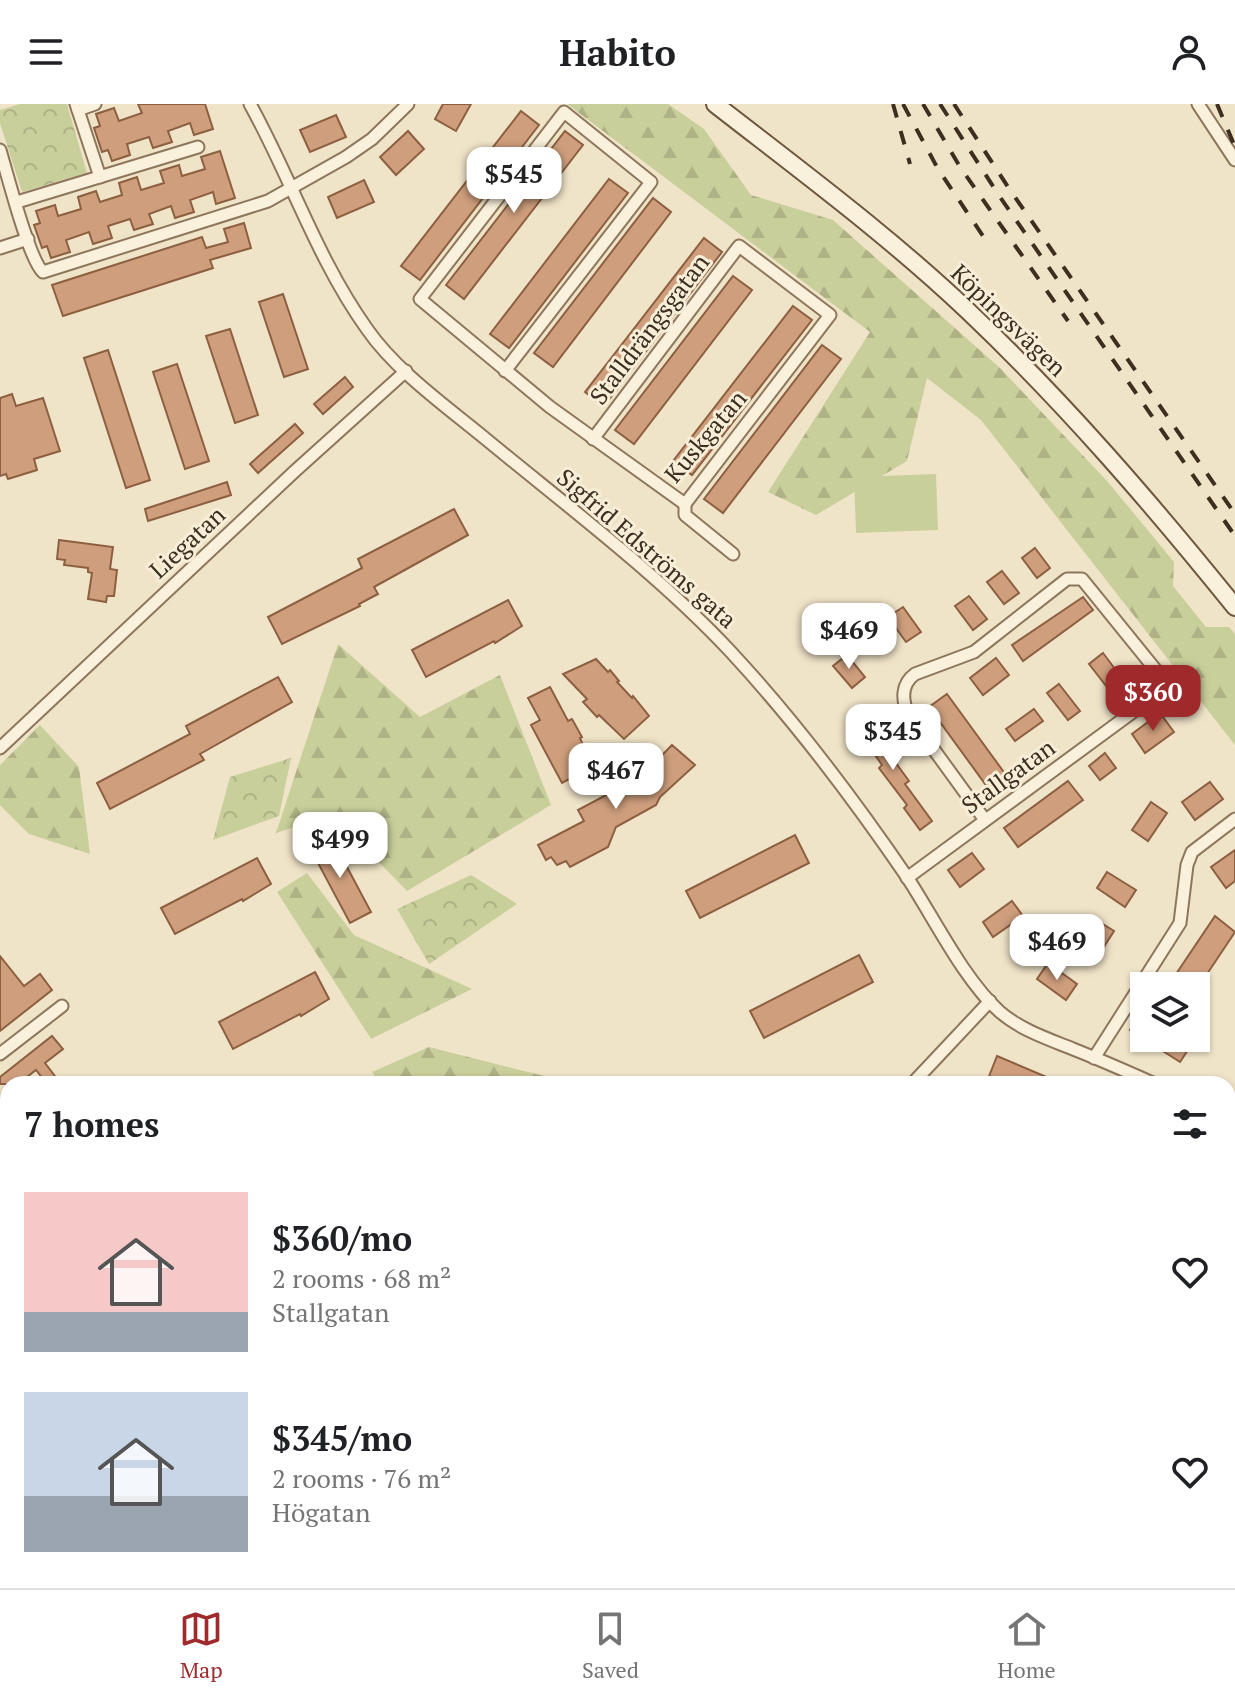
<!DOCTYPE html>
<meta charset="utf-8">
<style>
:root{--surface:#fff;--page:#f6f6f6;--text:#202124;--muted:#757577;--line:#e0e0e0;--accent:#9e2a2b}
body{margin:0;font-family:"PT Serif",serif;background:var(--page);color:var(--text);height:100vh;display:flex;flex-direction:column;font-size:30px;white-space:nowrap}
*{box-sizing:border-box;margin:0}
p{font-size:26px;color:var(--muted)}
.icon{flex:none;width:44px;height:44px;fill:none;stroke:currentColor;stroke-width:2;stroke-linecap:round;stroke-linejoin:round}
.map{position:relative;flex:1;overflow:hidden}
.panel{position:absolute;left:0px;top:972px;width:1236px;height:512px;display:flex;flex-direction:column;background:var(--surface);border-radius:24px 24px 0 0;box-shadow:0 2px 6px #0004}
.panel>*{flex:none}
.controls{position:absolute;left:1130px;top:868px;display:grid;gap:16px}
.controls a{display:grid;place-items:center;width:80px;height:80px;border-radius:0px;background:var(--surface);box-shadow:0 2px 6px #0004;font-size:40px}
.price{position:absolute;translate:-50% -68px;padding:0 18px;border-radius:16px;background:#fff;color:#222;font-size:26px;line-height:52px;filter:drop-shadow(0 2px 4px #0008)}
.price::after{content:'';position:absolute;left:50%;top:48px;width:24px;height:18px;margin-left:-12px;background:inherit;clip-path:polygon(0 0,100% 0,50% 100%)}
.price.selected{background:var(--accent);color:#fff}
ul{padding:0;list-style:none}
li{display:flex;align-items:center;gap:24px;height:200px;padding:0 24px}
li span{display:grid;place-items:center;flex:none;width:224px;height:160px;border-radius:0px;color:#555}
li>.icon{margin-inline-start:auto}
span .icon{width:96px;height:96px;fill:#fffc;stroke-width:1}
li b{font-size:34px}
h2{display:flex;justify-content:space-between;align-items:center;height:96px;padding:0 24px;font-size:34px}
header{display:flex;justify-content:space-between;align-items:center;height:104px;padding:0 24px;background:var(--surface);font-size:36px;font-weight:800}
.tabs{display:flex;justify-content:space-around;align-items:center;height:112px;border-top:2px solid var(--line);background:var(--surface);font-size:22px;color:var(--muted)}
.tabs a{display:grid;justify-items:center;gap:4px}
.tabs .selected{color:var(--accent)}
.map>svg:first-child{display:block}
.green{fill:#c9cf9b}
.forest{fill:url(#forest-firs)}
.park{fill:url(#park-crowns)}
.building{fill:#cf9f7d;stroke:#8d5f41;stroke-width:2}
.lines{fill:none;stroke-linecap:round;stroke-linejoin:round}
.minor-casing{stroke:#8d765c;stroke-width:15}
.secondary-casing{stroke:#6f573f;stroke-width:20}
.minor{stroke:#faf1dc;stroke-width:11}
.secondary{stroke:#faf1dc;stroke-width:16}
.rail{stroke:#3d2e20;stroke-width:4;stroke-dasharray:14 14;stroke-linecap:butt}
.labels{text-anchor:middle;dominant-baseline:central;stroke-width:6;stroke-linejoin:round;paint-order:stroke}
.street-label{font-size:24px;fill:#3d2e20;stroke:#f7eed8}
</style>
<header><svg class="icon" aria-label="menu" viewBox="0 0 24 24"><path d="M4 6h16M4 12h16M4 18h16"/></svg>Habito<svg class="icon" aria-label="person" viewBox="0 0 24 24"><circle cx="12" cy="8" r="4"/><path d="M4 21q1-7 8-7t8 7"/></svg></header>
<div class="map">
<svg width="1235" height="1484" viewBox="0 0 1235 1484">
<defs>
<pattern id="forest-firs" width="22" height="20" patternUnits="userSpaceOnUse" patternTransform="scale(2)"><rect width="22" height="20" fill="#c9cf9b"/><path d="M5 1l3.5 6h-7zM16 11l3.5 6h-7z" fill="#aeb285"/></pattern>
<pattern id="park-crowns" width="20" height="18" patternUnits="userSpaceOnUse" patternTransform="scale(2)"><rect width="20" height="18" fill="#c9cf9b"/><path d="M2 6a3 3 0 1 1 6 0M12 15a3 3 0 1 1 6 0" fill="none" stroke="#aeb285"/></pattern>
</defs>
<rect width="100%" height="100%" fill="#f0e4c8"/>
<path class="green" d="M936 370 938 426 856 429 854 373Z"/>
<g class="forest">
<path d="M567 0H668L704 25 751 91 833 116 1000 264 1108 378 1174 458 1173 482 1206 523H1229L1235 530V641L981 316 927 274 907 357 816 411 768 388 870 228Z"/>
<path d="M338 540 420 613 500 571 551 701 407 787 333 711 276 729Z"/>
<path d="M40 621 79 663 90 750 29 730 0 701V661Z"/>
<path d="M307 769 354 831 472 885 371 935 277 788Z"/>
<path d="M429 943 576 980H380L372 968Z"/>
<path d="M8 1111V1476H13L8 1484H0V1118Z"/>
<path d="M1228 1330 1235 1332V1428L1228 1434Z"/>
</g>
<g class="park">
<path d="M20 0H67L87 69 22 88 0 19V6Z"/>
<path d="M291 654 279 712 213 736 230 673Z"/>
<path d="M471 771 517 800 429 860 397 805Z"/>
</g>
<g class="building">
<path d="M138 0H205L213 25 194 31 190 19 168 27 172 38 153 44 149 33 127 40 130 51 112 57 108 46 102 48 94 24 100 22 96 10 114 4 119 17 142 9Z"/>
<path d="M443 0H471L456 27 435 15Z"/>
<path d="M521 7 539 21 420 176 401 162Z"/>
<path d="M336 11 346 33 310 48 300 26Z"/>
<path d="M408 27 424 45 396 71 380 53Z"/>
<path d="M565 27 583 41 464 195 446 181Z"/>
<path d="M220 47 235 94 216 100 213 88 190 96 194 108 175 114 171 102 149 110 153 120 134 126 130 115 108 122 112 134 93 140 89 128 66 136 70 148 51 154 47 142 42 144 34 121 40 119 36 107 55 101 58 112 81 105 78 93 96 87 100 98 122 91 119 79 137 73 141 86 164 79 160 67 179 61 182 72 205 65 201 53Z"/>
<path d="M609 75 628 89 509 244 490 230Z"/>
<path d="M364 76 374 98 337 114 328 93Z"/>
<path d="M653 94 671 108 553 263 534 249Z"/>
<path d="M244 119 251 144 210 156 213 164 63 212 52 181 202 133 206 144 228 138 224 125Z"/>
<path d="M704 134 722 148 604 302 585 288Z"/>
<path d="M733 172 752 186 634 340 615 326Z"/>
<path d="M283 190 308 265 284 273 259 198Z"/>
<path d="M793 202 812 216 692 371 673 357Z"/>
<path d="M230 225 258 311 235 319 206 232Z"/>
<path d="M822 241 841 255 723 409 704 395Z"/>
<path d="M108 246 150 376 126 384 84 254Z"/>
<path d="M177 260 209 357 185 365 153 268Z"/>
<path d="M345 273 353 283 323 310 314 300Z"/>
<path d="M12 290 16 302 43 294 60 347 34 355 37 366 8 375 6 370 0 372V294Z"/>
<path d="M295 320 303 329 258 369 250 360Z"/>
<path d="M227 378 231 391 148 417 145 405Z"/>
<path d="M454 405 468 431 374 483 378 490 359 500 360 502 282 540 268 513 362 464 358 455Z"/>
<path d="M59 436 113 443 110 465 117 466 114 492H107L106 498 88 495 92 469 88 468V464L64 461 65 456 57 455Z"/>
<path d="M1035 444 1050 464 1037 474 1022 454Z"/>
<path d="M1002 467 1019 489 1004 500 987 478Z"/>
<path d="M969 492 987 515 973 526 955 502Z"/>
<path d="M1083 493 1093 506 1023 557 1012 541Z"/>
<path d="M508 496 522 522 495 539 494 537 426 573 412 546Z"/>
<path d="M903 503 921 528 906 538 888 513Z"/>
<path d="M1103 549 1124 577 1110 587 1089 560Z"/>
<path d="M847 551 865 573 852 584 833 562Z"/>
<path d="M996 554 1009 571 983 591 970 574Z"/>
<path d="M596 555 608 568 610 566 619 577 617 578 632 594 633 592 649 612 624 635 599 611 597 613 583 598 587 595 563 570Z"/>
<path d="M278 573 292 598 200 650 204 656 110 705 97 679 190 630 186 622Z"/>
<path d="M1059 580 1080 607 1068 616 1047 589Z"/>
<path d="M550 583 568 617 572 615 582 633 580 634 592 663 562 679 531 621 540 616 528 594Z"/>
<path d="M947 590 1006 671 988 684 929 603Z"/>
<path d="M1034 605 1043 617 1015 637 1006 625Z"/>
<path d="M1160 609 1174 628 1145 649 1132 630Z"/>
<path d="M869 612 886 636 882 640 909 677 905 680 932 717 920 726 904 704 907 701 879 664 882 661 855 622Z"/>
<path d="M672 641 695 661 660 693 656 701 616 723 608 743 570 763 566 757 557 761 551 753 546 756 538 741 584 717 578 706 642 672Z"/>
<path d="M1105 649 1116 664 1100 676 1089 662Z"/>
<path d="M1068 677 1083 696 1018 743 1004 724Z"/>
<path d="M1210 678 1223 695 1195 716 1182 698Z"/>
<path d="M1151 698 1167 709 1148 737 1132 726Z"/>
<path d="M795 731 809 759 700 814 686 787Z"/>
<path d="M331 733 371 808 350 819 310 744Z"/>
<path d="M1235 746V777L1226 784 1211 763Z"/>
<path d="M972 749 984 765 960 783 948 766Z"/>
<path d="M257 754 271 780 243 797 242 795 175 830 161 804Z"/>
<path d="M1107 768 1136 786 1125 803 1097 784Z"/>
<path d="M1012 797 1023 812 993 833 983 818Z"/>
<path d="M1215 812 1235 828 1199 882H1168Z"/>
<path d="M1098 817 1114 827 1098 852 1083 842Z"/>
<path d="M859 851 873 878 764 934 750 907Z"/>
<path d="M0 852 24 882 40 870 52 886 0 927Z"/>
<path d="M1048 859 1077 880 1066 896 1037 875Z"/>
<path d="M315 868 329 895 301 912 300 910 233 945 219 918Z"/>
<path d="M1137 915 1144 919V934H1196L1180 958 1130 926Z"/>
<path d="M52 932 63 945 45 959 61 980H47L36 966 18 980H0V973Z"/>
<path d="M997 952 1063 980H986Z"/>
</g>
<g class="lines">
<g class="minor-casing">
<g id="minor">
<path d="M76 0 100 73"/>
<path d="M250 0C291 74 317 155 367 225 396 267 447 303 487 336 567 402 659 471 730 547 795 617 853 694 907 773 934 814 964 876 1000 908 1021 926 1048 935 1073 945 1101 956 1128 968 1155 980"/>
<path d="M1198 0 1235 56"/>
<path d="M78 6 95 0"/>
<path d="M0 46C7 69 29 156 43 168L268 97 346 53 372 35 408 0"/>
<path d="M17 98 198 43"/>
<path d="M0 144 28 135"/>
<path d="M505 267 651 78 564 8 420 195 550 303 685 400"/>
<path d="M593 335 739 142 830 211 685 400"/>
<path d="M685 400V411L733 450"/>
<path d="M0 644 295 367 406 267"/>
<path d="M907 774 1160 588 1162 580 1159 570 1082 475H1067L974 548 915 570C901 580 902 596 908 610L985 716"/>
<path d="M0 950 62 902"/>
<path d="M1094 954 1180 819 1187 761 1192 748 1235 715"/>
<path d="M912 980 990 897"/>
<path d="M1228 1011 1235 1014"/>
<path d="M0 1092 8 1085"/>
<path d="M622 1484 630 1476"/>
<path d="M780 1484 788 1476"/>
<path d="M952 1484 960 1476"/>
</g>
</g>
<g class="secondary-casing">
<g id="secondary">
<path d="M715 0C801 67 889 132 968 207 1065 299 1151 399 1235 503"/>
<path d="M1228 1466 1235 1460"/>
<path d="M1207 1484 1216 1476"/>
</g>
</g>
<use href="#minor" class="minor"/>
<use href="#secondary" class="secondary"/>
<g class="rail">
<path d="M893 0 910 60"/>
<path d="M903 0 938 65 983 132"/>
<path d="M923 0 960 63 1068 217"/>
<path d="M940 0 1000 93 1235 432"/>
<path d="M954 0 1010 86 1235 410"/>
<path d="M1217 0 1235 43"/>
</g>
</g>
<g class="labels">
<g class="street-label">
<text transform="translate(1009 216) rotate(44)">Köpingsvägen</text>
<text transform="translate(649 225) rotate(-53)">Stalldrängsgatan</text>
<text transform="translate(705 332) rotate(-50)">Kuskgatan</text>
<text transform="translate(187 438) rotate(-43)">Liegatan</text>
<text transform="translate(647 444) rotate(41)">Sigfrid Edströms gata</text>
<text transform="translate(1008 672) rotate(-36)">Stallgatan</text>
</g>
</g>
</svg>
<div class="controls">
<a><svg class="icon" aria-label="layers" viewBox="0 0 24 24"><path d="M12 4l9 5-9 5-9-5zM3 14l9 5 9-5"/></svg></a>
</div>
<b class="price" style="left:514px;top:111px">$545</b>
<b class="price" style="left:849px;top:567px">$469</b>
<b class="price selected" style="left:1153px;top:629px">$360</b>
<b class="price" style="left:893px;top:668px">$345</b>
<b class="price" style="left:616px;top:707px">$467</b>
<b class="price" style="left:340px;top:776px">$499</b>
<b class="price" style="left:1057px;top:878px">$469</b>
<section class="panel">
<h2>7 homes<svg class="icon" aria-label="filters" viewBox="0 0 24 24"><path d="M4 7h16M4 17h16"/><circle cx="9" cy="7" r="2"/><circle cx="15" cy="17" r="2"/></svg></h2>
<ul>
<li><span style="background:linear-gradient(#f6c9c9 75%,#9aa5b1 0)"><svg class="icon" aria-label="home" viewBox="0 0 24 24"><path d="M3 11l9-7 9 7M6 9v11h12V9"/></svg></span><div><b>$360/mo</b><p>2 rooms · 68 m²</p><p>Stallgatan</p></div><svg class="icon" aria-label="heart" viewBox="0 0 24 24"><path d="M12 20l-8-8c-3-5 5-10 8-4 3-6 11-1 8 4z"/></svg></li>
<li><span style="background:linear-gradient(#c9d6e8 65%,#9aa5b1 0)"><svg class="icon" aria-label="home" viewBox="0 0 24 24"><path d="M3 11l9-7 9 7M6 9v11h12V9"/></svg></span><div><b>$345/mo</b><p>2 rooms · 76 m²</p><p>Högatan</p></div><svg class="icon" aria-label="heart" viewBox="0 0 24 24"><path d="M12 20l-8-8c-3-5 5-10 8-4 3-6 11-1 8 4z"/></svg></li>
</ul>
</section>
</div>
<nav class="tabs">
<a class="selected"><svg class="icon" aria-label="map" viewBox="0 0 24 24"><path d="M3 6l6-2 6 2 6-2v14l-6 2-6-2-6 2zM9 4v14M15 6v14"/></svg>Map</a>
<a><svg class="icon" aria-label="saved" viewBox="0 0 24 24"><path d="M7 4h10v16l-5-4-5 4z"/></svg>Saved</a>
<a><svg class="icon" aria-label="home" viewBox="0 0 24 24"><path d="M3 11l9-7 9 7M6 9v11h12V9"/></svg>Home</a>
</nav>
